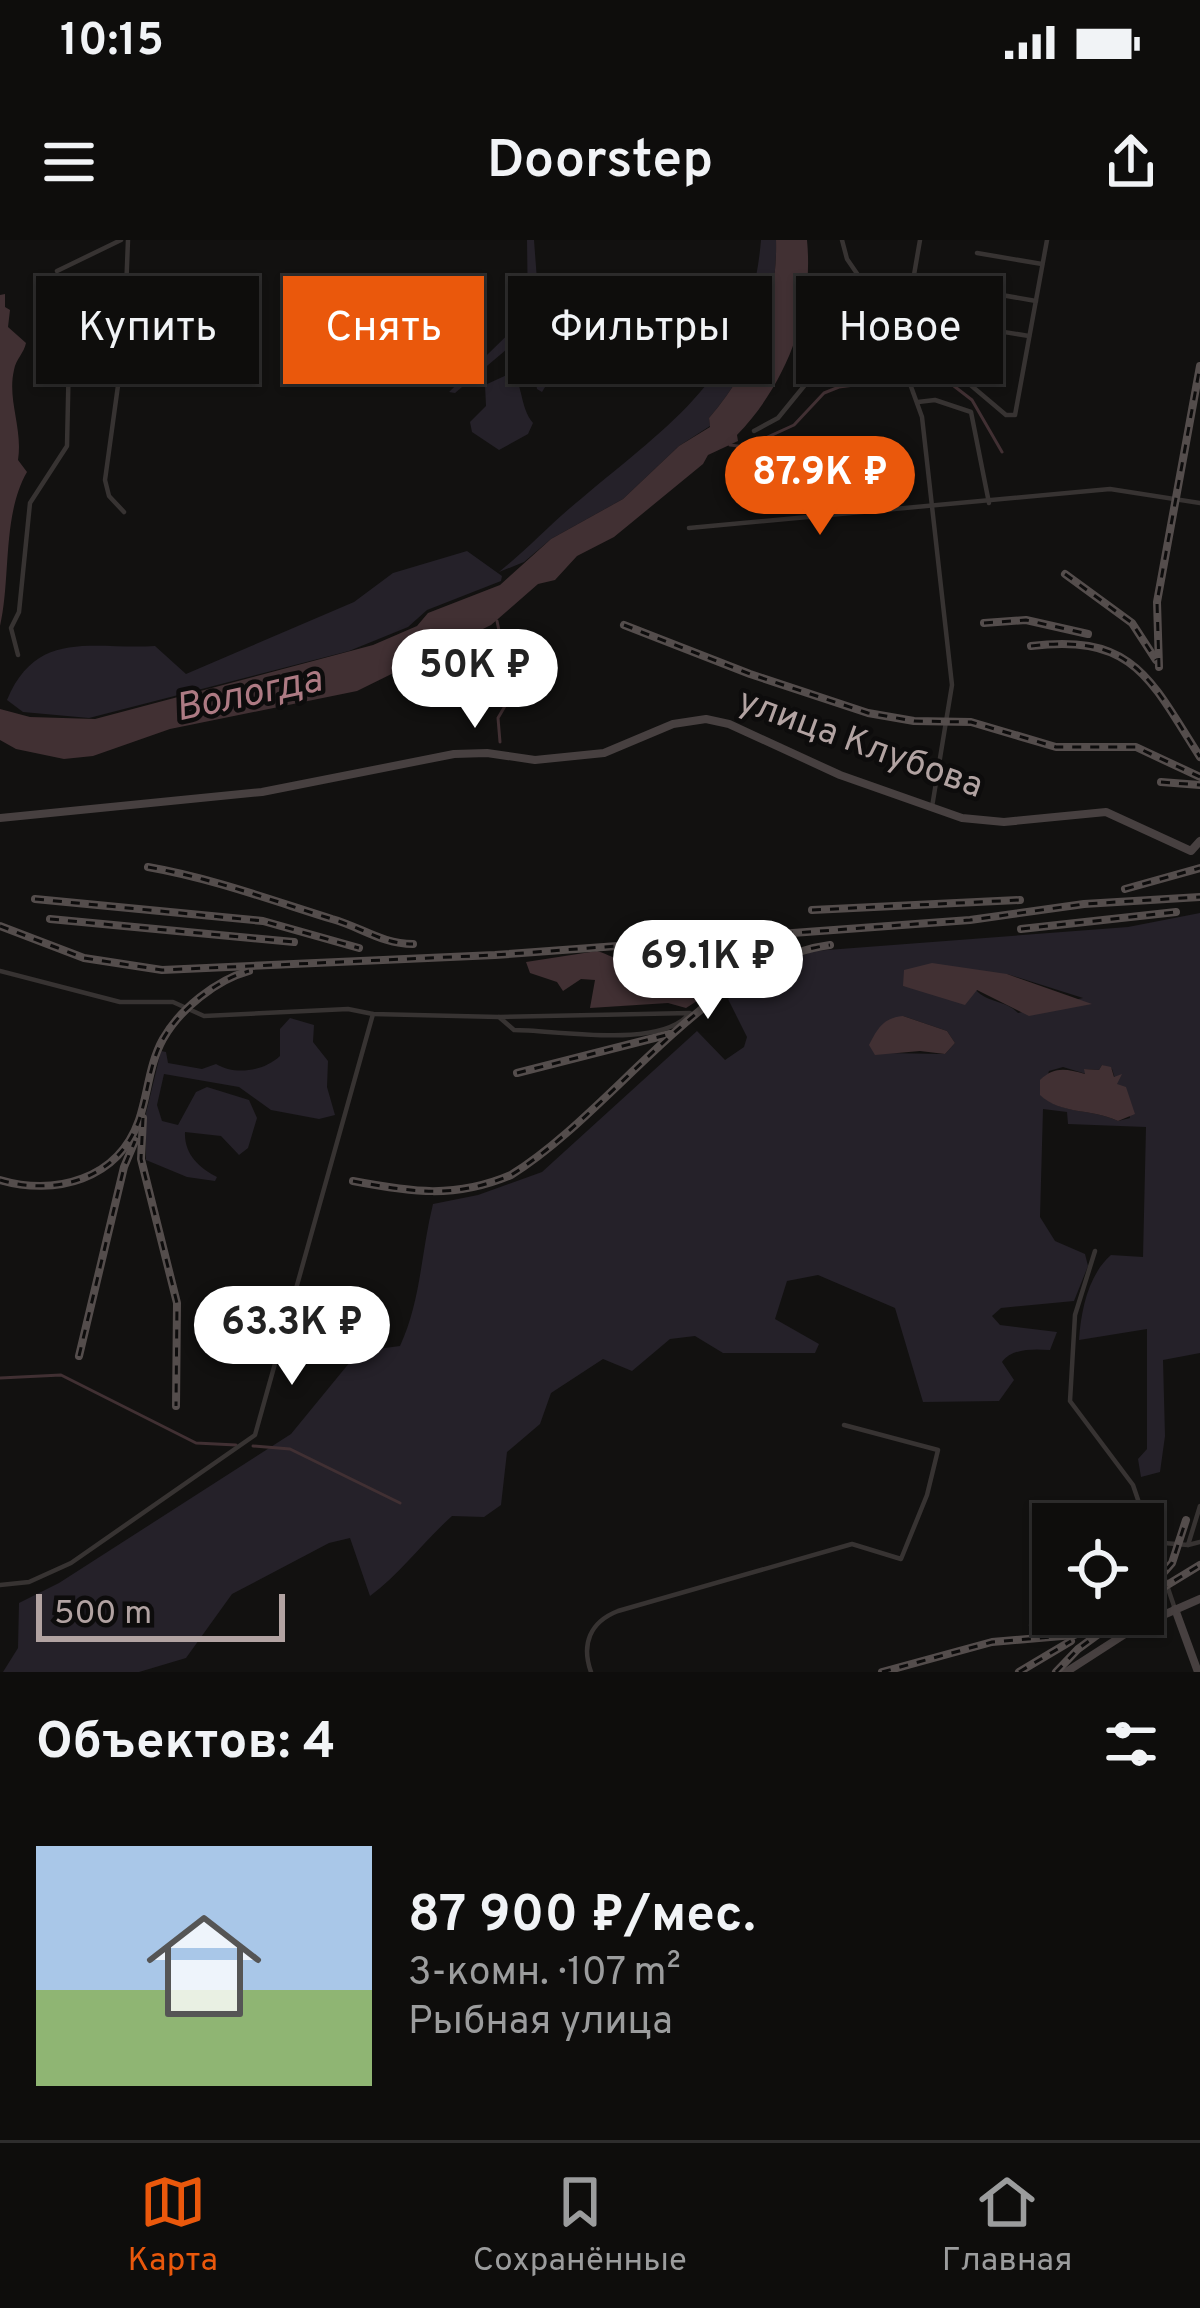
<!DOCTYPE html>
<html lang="ru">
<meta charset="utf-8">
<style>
:root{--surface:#0e0d0c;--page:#171615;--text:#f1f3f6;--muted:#9b9c9d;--line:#2e2d2d;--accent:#ea580c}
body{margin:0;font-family:Overpass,sans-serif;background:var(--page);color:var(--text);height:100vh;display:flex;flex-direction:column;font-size:45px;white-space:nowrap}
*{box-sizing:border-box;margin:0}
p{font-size:39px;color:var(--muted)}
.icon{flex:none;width:66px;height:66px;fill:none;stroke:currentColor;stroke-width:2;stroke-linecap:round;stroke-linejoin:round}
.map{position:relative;height:1432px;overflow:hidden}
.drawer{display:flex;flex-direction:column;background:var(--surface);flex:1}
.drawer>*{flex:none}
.guide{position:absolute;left:36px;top:36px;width:1128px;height:108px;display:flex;gap:24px}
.tools{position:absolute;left:1032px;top:1263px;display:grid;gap:24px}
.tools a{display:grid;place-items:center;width:132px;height:132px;border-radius:0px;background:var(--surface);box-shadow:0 3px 9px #0004,0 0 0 3px var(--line);font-size:60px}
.scale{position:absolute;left:36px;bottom:30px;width:249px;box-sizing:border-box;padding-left:12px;border:6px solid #b2a3a2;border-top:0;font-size:33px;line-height:42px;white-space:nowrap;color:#b2a3a2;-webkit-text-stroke:9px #0d0c0c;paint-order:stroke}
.price{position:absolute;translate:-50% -102px;padding:0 27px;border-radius:42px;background:#fff;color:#222;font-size:39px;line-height:78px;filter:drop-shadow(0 3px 6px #0008)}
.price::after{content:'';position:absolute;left:50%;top:72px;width:36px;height:27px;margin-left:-18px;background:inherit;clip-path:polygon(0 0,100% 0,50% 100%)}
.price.selected{background:var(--accent);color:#fff}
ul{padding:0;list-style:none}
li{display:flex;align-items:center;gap:36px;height:300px;padding:0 36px}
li+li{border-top:3px solid var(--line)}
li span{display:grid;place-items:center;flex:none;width:336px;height:240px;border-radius:0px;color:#555}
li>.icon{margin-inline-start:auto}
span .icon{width:144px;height:144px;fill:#fffc;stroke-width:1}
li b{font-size:51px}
h2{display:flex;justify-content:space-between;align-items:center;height:144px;padding:0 36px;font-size:51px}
.pill{padding:0 42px;border-radius:0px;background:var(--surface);box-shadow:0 3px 9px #0004,0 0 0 3px var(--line);font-size:42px;line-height:108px}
.pill.selected{background:var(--accent);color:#fff}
.status{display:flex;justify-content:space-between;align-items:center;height:84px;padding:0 60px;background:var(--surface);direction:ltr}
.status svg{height:33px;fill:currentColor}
header{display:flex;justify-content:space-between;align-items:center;height:156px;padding:0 36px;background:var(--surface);font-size:54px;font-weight:600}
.dock{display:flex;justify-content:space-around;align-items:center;height:168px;border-top:3px solid var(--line);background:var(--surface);font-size:33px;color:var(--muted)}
.dock a{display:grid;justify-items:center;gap:6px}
.dock .selected{color:var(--accent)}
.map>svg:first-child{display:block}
.green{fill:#252129;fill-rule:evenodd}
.water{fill:#413033}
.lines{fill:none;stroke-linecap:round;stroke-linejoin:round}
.stream{stroke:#413033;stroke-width:3}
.street{stroke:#373332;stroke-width:4.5}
.secondary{stroke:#474040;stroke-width:8}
.rail-casing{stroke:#544d4c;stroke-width:8}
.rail{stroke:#0d0c0c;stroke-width:3;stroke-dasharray:9;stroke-linecap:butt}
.labels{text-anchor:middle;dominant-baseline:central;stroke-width:9;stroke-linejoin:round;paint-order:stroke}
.street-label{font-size:36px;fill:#b2a3a2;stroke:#0d0c0c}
.water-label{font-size:39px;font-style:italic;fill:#ad7a83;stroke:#0d0c0c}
</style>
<div class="status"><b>10:15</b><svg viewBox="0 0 49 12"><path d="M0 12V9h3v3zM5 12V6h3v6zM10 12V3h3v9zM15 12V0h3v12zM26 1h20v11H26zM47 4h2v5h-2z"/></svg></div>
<header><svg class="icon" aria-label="menu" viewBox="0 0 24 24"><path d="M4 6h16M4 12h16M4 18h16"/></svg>Doorstep<svg class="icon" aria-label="share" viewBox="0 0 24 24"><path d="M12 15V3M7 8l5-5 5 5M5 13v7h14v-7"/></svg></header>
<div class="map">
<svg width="1200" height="1432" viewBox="0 0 1200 1432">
<rect width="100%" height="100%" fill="#121110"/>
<g class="green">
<path d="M527 0H534L545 147 542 152 537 149 527 92 455 153 449 152 528 75Z"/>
<path d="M761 0H776C778 67 752 128 709 178L710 186 679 206 623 259 551 299 524 322 499 332C529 308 552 282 582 258 676 179 750 133 761 0Z"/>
<path d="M511 133C524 144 519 166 533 183L528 194 499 210 472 192 470 182 486 166 485 145Z"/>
<path d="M467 311 502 336 501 341 427 370 408 387 349 411 89 478 23 472 7 460C37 388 93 410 155 406L186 434 354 362 393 333Z"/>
<path d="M1200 673V1113L1163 1120 1165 1196 1160 1232 1141 1237 1138 1219 1147 1209V1089L1079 1100C1081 1071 1088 1035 1111 1015L1143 1017 1146 887 1068 884 1067 872 1043 869 1040 977 1055 1001 1085 1014 1088 1026 1074 1061 1001 1068 992 1076 1000 1085 1057 1092 1050 1110C1034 1109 1012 1108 1002 1122L1014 1140 999 1161 923 1162 895 1068 818 1035 787 1041 775 1079 819 1104 815 1113H723L695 1096 670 1099 632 1131 603 1119 551 1153 540 1184 507 1212 501 1265 484 1277 452 1276C423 1302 401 1333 370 1356L350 1298 329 1303 232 1354 186 1418 139 1432H3L18 1408 19 1363 59 1343 291 1194 350 1122 370 1110 400 1106C421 1061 421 1012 433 964L478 955 542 932 697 791 725 820 744 807 747 797 728 759C754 737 782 723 814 711L1128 687ZM1007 734 1083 758 1018 773C1006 760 987 763 976 750L903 746ZM903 776 947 791 955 803 945 814 883 813ZM1102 825 1112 829 1117 845 1124 848 1130 878 1118 881C1091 868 1062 875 1041 855L1049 831 1063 827 1086 834 1085 829 1099 830Z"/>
<path d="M290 778 314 785 313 802 328 821 327 847 335 875 319 879 271 870 239 847 164 834 157 865 162 881 178 885 196 852 207 847 249 860 257 878 248 908 239 915 221 896 185 892C184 914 199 928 217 937L215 941 187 937 146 920V873L161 811 166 812 168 823 202 829 216 824C234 835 263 832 280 816V789Z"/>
</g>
<g class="water">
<path d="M776 0H807C814 72 787 143 737 195L738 201 708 215 703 224 614 297 577 316 555 340 538 344 491 385 357 451 170 489 93 516 64 519 16 509 0 500V469L30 477 95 479 373 405 417 386 428 373 500 345 551 299 623 259 679 206 710 187 709 178C752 128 778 67 776 0Z"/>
<path d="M5 54V67L10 70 8 87 26 103C24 113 16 119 14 130 7 160 23 188 18 220L27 232C2 275 11 339 0 386V55Z"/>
<path d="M597 711C626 720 648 742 679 726L700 745 697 761 686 768 668 763 590 768 595 740 581 739 563 751 557 742 530 733 526 722Z"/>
<path d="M932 723 1007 734 1092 764 1029 776 977 750 965 765 903 746 904 730Z"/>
<path d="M903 776 947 791 955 803 945 814 920 811 875 815 869 805C878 788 883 778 903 776Z"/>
<path d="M1102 825 1111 827 1114 837 1122 834 1117 844 1126 847 1135 874 1118 881C1091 868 1061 875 1040 855V840C1055 826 1066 829 1085 834L1084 829 1099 830Z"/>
</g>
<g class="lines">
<g class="stream">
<path d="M730 205 746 207 794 185 824 153 839 147 924 136 950 143 972 160 1002 212"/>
<path d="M497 381 503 410 519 442 498 478 500 502"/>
<path d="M0 1138 61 1135 196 1203 236 1205"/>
<path d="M253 1206 290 1209 400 1263"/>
</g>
<g class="street">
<path d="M842 0 847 19 880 67"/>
<path d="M920 0 904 93 909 141 922 177 952 445 932 567"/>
<path d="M977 13 1042 24"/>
<path d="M57 31 121 0"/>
<path d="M905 76 1029 96"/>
<path d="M853 104 948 126 1006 175H1015L1047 0"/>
<path d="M831 125 812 104 864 43"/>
<path d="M918 162 935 160 971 172 989 263"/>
<path d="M754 191 778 178 809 140 836 122 902 47H956L1036 61"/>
<path d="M804 241 812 248 814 278"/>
<path d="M124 272 109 256 105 240 124 102 128 0"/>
<path d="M689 288 1110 249 1200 263"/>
<path d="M18 415 11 388 19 372 30 263 67 206 69 114 90 103 123 44"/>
<path d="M0 731 120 762H173L204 776 348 769 373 774 499 777 690 773C661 810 557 790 514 790L499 777"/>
<path d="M1095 1011 1075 1075 1070 1161 1133 1245 1175 1369"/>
<path d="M1152 1302 1188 1305 1200 1266"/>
<path d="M1188 1305 1200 1302"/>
<path d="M0 1345 29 1342 71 1323 255 1195 373 774"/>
<path d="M1143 1351 1163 1333"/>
<path d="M1031 1385 1048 1393 1108 1374"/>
<path d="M591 1432C581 1404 590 1382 618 1371L852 1304 901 1319 927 1255 938 1210 844 1185"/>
</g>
<g class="secondary">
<path d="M0 578 262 552 454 514 487 513 535 520 604 513 673 484 706 479 729 484 840 535 962 578 1004 582 1106 572 1191 611 1200 601"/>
<path d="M1175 1369 1198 1432"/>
<path d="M1066 1432 1136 1387 1200 1359"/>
</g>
<g class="rail-casing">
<g id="rail">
<path d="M1065 334 1132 383 1156 420"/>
<path d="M984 383 1026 380 1088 394"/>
<path d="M624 385 750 434 868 473 914 481 971 482 1056 507H1136L1200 537"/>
<path d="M1031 406C1135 393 1151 441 1200 517"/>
<path d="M1159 427 1157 362 1200 126"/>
<path d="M1161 542 1200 545"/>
<path d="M148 627C211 638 271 660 332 679 361 687 382 704 413 704"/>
<path d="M1125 649 1200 628"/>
<path d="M35 659 263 681 359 708"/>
<path d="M812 670 1020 660"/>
<path d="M50 679 294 702"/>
<path d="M0 686 84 718 162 730 495 715 970 680 1084 664 1200 657"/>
<path d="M1021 689 1176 672"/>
<path d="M517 833 670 794"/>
<path d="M143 878 141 919 177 1063 176 1166"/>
<path d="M0 940C55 956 118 940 139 880 148 854 149 824 163 799 180 769 216 740 249 731"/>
<path d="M353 941C411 952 455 959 511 935 612 873 710 720 830 705"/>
<path d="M79 1116 124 927 135 901"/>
<path d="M1159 1350 1200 1325"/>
<path d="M1143 1356 1172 1323 1186 1280"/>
<path d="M882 1432 992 1402 1074 1395 1103 1382"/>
<path d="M1019 1432 1071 1401"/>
<path d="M1056 1432 1078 1409 1126 1374"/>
</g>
</g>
<use href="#rail" class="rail"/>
</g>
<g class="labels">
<g class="street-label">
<text transform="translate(860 505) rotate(20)">улица Клубова</text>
</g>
<g class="water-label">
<text transform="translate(249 456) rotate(-12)">Вологда</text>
</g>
</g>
</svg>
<div class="tools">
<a><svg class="icon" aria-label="locate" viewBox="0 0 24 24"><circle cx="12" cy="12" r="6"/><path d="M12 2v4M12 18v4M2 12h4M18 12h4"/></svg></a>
</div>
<div class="scale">500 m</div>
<b class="price selected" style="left:820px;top:298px">87.9K ₽</b>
<b class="price" style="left:475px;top:491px">50K ₽</b>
<b class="price" style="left:708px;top:782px">69.1K ₽</b>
<b class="price" style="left:292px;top:1148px">63.3K ₽</b>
<div class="guide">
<a class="pill">Купить</a>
<a class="pill selected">Снять</a>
<a class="pill">Фильтры</a>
<a class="pill">Новое</a>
</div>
</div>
<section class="drawer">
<h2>Объектов: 4<svg class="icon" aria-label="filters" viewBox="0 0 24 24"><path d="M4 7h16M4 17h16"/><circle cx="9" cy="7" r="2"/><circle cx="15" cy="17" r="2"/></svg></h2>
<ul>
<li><span style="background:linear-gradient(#a9c7e8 60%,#8fb573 0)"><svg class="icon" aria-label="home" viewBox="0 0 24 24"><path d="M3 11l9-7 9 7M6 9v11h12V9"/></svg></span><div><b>87 900 ₽/мес.</b><p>3-комн. · 107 m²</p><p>Рыбная улица</p></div></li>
</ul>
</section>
<nav class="dock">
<a class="selected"><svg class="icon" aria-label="map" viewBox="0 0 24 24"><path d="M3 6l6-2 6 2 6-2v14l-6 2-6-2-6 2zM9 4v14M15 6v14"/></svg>Карта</a>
<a><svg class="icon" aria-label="saved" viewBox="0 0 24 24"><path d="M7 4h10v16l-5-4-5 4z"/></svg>Сохранённые</a>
<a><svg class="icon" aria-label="home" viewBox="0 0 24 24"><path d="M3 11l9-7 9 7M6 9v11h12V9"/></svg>Главная</a>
</nav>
